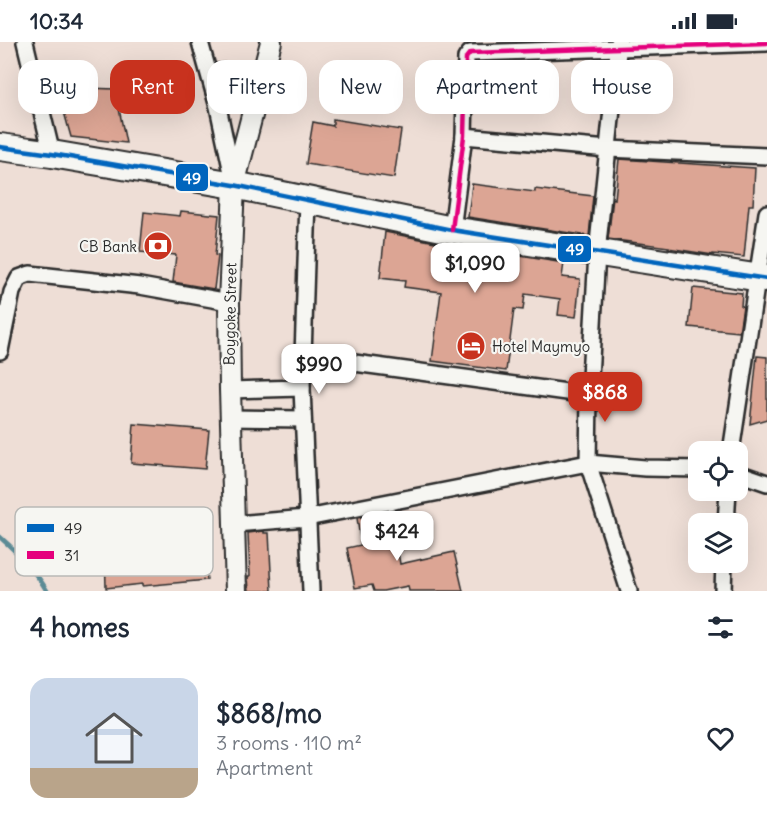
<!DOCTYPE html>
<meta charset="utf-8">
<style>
:root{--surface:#fff;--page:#f6f6f7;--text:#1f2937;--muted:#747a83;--accent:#c8321e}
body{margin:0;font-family:Delius,sans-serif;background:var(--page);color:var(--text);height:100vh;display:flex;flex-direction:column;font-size:22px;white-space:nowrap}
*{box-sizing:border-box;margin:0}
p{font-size:20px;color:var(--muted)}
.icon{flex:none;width:33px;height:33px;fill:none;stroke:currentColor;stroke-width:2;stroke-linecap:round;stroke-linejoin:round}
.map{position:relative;height:549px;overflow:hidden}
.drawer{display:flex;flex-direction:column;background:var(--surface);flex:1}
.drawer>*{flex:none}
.banner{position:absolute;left:18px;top:18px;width:732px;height:54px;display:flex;gap:12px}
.tools{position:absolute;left:688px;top:399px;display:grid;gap:12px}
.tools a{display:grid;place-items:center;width:60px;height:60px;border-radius:12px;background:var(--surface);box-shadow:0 6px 24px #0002;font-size:30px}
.price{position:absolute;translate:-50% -51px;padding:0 14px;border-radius:12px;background:#fff;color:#222;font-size:20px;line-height:39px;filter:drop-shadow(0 2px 3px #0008)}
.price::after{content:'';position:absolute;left:50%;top:36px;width:18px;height:14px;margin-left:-9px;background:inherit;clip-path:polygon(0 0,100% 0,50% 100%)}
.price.on{background:var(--accent);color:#fff}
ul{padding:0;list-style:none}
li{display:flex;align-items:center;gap:18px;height:150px;padding:0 30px}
li span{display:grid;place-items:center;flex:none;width:168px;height:120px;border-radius:18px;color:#555}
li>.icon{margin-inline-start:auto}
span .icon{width:72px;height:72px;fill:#fffc;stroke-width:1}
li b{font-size:26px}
h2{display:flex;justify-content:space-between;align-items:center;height:72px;padding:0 30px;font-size:26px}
.pill{padding:0 21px;border-radius:18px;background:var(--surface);box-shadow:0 6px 24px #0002;font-size:21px;line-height:54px}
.pill.on{background:var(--accent);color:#fff}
.status{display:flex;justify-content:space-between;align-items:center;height:42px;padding:0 30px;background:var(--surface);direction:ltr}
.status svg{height:16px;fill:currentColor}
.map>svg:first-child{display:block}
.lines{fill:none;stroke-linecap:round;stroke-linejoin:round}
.stream{stroke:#5c8b95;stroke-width:5}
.building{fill:#dca594;stroke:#2b2b2b;stroke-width:1.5}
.minor-casing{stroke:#2b2b2b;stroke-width:20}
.tertiary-casing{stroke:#2b2b2b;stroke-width:24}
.trunk-casing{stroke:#2b2b2b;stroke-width:30}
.minor{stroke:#f6f6f2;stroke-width:15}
.tertiary{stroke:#f6f6f2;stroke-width:20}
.trunk{stroke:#f6f6f2;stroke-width:26}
.bus-1-casing{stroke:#f6f6f2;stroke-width:9}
.bus-2-casing{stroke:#f6f6f2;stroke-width:9}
.bus-1{stroke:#0065bd;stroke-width:4.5}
.bus-2{stroke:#e5007d;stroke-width:4.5}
.labels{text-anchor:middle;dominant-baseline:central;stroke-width:4.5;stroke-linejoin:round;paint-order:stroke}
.poi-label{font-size:15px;fill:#2b2b2b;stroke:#f6f6f2;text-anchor:end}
.street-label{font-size:15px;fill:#2b2b2b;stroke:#f6f6f2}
.key{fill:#f6f6f2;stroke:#b9b9b6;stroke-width:1.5}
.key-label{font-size:16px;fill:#2b2b2b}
.line-badge{stroke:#f6f6f2;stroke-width:2}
.badge-label{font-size:16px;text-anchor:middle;font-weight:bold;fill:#fff}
</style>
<div class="status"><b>10:34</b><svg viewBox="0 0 49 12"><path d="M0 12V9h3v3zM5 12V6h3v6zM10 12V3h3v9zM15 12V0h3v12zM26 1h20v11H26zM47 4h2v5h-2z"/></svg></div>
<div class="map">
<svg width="767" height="549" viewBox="0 0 767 549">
<rect width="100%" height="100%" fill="#eeded6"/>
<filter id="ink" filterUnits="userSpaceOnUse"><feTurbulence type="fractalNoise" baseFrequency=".0167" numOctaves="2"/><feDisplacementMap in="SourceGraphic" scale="12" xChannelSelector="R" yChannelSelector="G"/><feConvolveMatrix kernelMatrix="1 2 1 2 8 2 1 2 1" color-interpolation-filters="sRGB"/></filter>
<g filter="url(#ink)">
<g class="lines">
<path class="stream" d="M0 495C18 511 35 528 47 549"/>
</g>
<g class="building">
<path d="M250 19 244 55H225L216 21Z"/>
<path d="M57 45 115 47 126 101 71 95Z"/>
<path d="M333 77 401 88 394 136 306 122 313 80 333 84Z"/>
<path d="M619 117 755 126 753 163H749L744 215 713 212V213L668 206 669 205 608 197 613 156 615 157Z"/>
<path d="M472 142 535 150V147L593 154 589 194 468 175Z"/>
<path d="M181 169 219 173 215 213 218 214 214 247 173 240 176 213 140 210 144 170 180 174Z"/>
<path d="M385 190 450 203 564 221 562 235 580 237 576 275 558 273 560 257 525 252 523 268 514 267 506 329 432 319 441 250 404 245 405 239 380 236Z"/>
<path d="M693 246 742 251 741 264H743L739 290 689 285Z"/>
<path d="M757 314 767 315V377L750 382Z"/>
<path d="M134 382 209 388 205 427 131 421Z"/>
<path d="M391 469 400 522 454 510 463 549H409L408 544 383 549H374L372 543 355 546 347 506 361 503 357 476Z"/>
<path d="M264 489V491H269L272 549H249L248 534H250L248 491Z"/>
<path d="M131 502 132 516 204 510 207 538 142 544V542L106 546 105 506Z"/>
</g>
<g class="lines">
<g class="minor-casing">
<g id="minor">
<path d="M25 0 52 112"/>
<path d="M200 0 218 65 234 140"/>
<path d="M619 0 597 211 589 353 588 421 629 549"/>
<path d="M464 94 608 107 767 114"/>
<path d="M308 158 302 346 311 549"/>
<path d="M452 188 464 94 466 16 470 11 767 1"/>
<path d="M0 309 12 250 19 236 30 232 140 244 229 260"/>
<path d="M303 314 589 353"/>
<path d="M230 348 302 346"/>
<path d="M231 376 303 377"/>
<path d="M731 410 767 171"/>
<path d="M738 431 767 441"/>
<path d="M235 482 307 476 588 421 645 426 699 427"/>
<path d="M726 482 728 448"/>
<path d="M723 549 724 520"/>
</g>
</g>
<g class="tertiary-casing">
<path id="tertiary" d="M236 549 230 348 229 260 234 143 271 0"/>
</g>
<g class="trunk-casing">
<path id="trunk" d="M0 105 52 112 234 143 452 188 767 237"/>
</g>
<use href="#minor" class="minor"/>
<use href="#tertiary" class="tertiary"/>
<use href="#trunk" class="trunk"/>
<g class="bus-1-casing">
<path id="bus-1" d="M0 105 52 112 234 143 452 188 767 237"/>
</g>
<g class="bus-2-casing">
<path id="bus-2" d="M452 188 464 94 466 16 470 11 767 1"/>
</g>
<use href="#bus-1" class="bus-1"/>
<use href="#bus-2" class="bus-2"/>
</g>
</g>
<defs>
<g id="bank-disc" transform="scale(1.5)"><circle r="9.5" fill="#c8321e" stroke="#f6f6f2"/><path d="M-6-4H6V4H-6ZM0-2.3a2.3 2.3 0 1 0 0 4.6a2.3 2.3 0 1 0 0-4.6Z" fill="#fff"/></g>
<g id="hotel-disc" transform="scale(1.5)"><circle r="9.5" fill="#c8321e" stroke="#f6f6f2"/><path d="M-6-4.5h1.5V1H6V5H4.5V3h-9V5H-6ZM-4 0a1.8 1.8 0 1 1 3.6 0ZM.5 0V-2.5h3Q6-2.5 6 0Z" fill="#fff"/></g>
</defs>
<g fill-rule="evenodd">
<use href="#bank-disc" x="158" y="204"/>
<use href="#hotel-disc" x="471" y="304"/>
</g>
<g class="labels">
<g class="poi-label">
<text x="137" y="204">CB Bank</text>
<text x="492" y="304" text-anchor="start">Hotel Maymyo</text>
</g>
<g class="street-label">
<text transform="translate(230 272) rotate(-89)">Boygoke Street</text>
</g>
</g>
<rect x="15" y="465" width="198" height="69" rx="9" class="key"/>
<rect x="27" y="482" width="27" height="8" fill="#0065bd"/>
<rect x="27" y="509" width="27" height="8" fill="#e5007d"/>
<g class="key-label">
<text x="64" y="492">49</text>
<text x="64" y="519">31</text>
</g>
<g class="line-badge">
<rect x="175" y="121" width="34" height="29" rx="6" fill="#0065bd"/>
<rect x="557" y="193" width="35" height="28" rx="6" fill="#0065bd"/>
</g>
<g class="badge-label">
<text x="192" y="142">49</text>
<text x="575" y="213">49</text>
</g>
</svg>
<div class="tools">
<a><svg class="icon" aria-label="locate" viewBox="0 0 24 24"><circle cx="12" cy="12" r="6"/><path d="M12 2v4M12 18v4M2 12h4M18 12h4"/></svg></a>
<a><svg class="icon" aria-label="layers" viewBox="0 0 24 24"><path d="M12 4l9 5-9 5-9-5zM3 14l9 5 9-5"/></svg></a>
</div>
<b class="price" style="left:475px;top:252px">$1,090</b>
<b class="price" style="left:319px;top:353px">$990</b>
<b class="price on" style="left:605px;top:381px">$868</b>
<b class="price" style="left:397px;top:520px">$424</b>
<div class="banner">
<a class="pill">Buy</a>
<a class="pill on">Rent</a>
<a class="pill">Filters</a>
<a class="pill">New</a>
<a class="pill">Apartment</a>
<a class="pill">House</a>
</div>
</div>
<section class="drawer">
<h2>4 homes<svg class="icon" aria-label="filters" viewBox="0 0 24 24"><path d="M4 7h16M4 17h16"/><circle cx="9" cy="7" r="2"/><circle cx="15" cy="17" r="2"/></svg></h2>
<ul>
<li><span style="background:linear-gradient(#c9d6e8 75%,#b9a48a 0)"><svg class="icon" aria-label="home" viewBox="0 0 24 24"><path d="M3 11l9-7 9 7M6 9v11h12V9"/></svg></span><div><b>$868/mo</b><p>3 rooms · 110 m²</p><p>Apartment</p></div><svg class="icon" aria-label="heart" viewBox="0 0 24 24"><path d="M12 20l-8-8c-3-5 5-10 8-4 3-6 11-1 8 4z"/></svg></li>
</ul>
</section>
